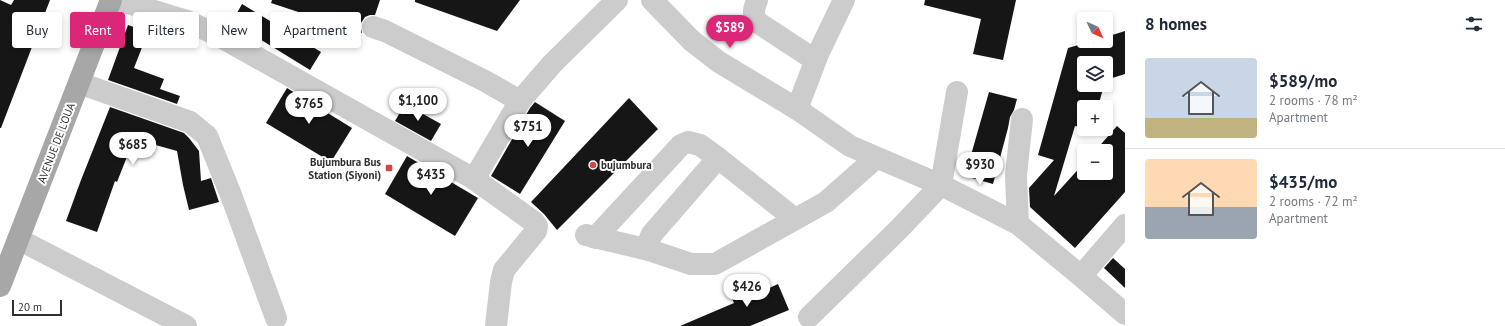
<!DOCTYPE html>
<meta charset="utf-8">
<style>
:root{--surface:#fff;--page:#f6f6f7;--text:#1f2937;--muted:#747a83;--line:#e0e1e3;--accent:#db2777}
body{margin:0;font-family:"PT Sans",sans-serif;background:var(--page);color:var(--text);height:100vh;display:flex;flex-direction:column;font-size:15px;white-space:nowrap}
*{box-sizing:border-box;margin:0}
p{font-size:13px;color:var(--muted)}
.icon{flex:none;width:22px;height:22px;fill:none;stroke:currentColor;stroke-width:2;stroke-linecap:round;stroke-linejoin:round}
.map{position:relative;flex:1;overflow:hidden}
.side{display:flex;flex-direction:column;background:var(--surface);width:380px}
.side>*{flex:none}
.top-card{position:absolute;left:12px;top:12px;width:380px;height:36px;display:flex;gap:8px}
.needle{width:26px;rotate:134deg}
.fabs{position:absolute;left:1077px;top:12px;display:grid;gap:8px}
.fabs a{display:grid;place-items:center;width:36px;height:36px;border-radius:4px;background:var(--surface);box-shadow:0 2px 6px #0003;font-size:20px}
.scale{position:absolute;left:12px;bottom:10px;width:50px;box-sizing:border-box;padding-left:4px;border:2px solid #2f2f2f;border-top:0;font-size:11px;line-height:14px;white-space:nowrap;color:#2f2f2f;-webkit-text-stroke:3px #fff;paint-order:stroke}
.price{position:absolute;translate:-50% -34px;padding:0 9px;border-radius:14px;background:#fff;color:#222;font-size:13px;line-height:26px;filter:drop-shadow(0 1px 2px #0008)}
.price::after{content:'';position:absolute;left:50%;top:24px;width:12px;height:9px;margin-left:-6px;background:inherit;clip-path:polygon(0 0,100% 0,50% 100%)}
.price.current{background:var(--accent);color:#fff}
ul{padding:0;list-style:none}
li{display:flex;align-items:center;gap:12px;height:100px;padding:0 20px}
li+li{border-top:1px solid var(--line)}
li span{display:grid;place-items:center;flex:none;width:112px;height:80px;border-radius:4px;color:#555}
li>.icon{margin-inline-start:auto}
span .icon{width:48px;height:48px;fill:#fffc;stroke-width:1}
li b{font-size:17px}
h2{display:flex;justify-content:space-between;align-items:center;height:48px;padding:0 20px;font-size:17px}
.tag{padding:0 14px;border-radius:4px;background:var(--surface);box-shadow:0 2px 6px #0003;font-size:14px;line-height:36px}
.tag.current{background:var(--accent);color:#fff}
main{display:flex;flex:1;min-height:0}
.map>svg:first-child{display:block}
.building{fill:#161616}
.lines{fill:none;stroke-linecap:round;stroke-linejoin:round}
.minor{stroke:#ccc;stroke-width:22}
.major{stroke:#a7a7a7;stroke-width:22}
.poi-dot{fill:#cf4747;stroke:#fff;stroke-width:1.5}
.labels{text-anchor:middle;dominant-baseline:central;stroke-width:4;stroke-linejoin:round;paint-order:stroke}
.street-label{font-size:11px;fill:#2f2f2f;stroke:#fff}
.poi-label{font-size:11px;font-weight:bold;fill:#2f2f2f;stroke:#fff;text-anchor:end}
</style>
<main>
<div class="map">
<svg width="1125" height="326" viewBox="0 0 1125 326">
<rect width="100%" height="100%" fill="#fff"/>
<g class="building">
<path d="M0 0 11 5 14 0H50L1 128H0Z"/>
<path d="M272 0H380L375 15H370L365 17 361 23V29L362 33 271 3Z"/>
<path d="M415 0H520L497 31 415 2Z"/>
<path d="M925 0H1016L1003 60 973 54 981 19 924 5Z"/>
<path d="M242 4 321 52 310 70 232 22Z"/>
<path d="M128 25 148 32 134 68 164 79 160 89 180 96 177 104 108 80Z"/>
<path d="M1125 31V74L1106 80V63H1084V85H1104L1098 107H1084V128L1075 126 1054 196 1084 163V173H1106V151H1095L1117 126 1125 133V192L1075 248 1030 207 1029 188 1054 160 1038 155 1068 48 1092 41H1106V37Z"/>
<path d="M287 88 352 128 331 162 266 123Z"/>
<path d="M989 92 1017 99 1014 110 1010 117 1008 128 993 184 965 176Z"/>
<path d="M629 98 658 129 557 230 544 214 531 202Z"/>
<path d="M535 102 565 121 520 194 491 176 530 108Z"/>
<path d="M405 104 441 124 431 141 395 121Z"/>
<path d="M110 107 184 133 189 138 199 151 201 181 211 178 219 202 189 210 183 185 177 151 134 139 117 182 115 181 97 232 66 221 81 180Z"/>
<path d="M407 156 478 198 455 236 385 194Z"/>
<path d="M1113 258 1125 269V288L1104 268Z"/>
<path d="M763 280 767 289 778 284 789 310 750 326H680L734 303 730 294Z"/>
</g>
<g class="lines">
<g class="minor">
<path d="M118 0 187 21 217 35 474 179 520 101 552 64 617 0"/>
<path d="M652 0 692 41 719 62 797 109 850 146 941 185 1018 224 1081 276 1125 314"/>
<path d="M757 0C754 9 752 13 757 22L815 60"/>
<path d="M373 27 385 31 485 81 520 101"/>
<path d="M79 83 190 122 207 136 231 195 276 318"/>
<path d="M797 109 818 54 844 0"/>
<path d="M474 179 534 222 537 226 536 231 504 270 501 282 496 326"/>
<path d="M1018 224 1016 175 1022 119"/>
<path d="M586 235 649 250 691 264H715L826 202 876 158"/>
<path d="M595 238 681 145 688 142 700 145 718 158 795 219"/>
<path d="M18 239 186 326"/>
<path d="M649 250 648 243 652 234 718 158"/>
<path d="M1081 276 1125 225"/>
<path d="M809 317 899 229 941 185 957 92"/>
</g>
<path class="major" d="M0 286 111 0"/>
</g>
<g class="poi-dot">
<circle cx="593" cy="165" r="4"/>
<rect x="385" y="164" width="8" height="8" rx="2"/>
</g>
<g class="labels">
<g class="street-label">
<text transform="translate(56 143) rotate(-69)">AVENUE DE L'OUA</text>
</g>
<g class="poi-label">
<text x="381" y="162">Bujumbura Bus<tspan x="381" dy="13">Station (Siyoni)</tspan></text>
<text x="601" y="165" text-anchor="start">bujumbura</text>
</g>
</g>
</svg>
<div class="fabs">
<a><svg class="needle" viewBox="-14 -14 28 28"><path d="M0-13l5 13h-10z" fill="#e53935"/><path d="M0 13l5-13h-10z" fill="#747a83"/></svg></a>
<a><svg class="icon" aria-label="layers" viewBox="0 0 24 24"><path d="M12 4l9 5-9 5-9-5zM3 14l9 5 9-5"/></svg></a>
<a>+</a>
<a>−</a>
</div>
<div class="scale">20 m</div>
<b class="price current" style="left:730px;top:49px">$589</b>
<b class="price" style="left:418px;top:122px">$1,100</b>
<b class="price" style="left:309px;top:125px">$765</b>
<b class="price" style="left:528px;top:148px">$751</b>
<b class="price" style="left:133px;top:166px">$685</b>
<b class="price" style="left:980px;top:186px">$930</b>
<b class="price" style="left:431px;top:196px">$435</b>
<b class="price" style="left:747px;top:308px">$426</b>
<div class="top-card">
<a class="tag">Buy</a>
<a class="tag current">Rent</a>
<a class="tag">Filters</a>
<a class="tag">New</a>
<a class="tag">Apartment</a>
</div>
</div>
<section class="side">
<h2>8 homes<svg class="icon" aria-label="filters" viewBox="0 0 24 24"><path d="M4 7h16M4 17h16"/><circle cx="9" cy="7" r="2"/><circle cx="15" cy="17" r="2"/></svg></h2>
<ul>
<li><span style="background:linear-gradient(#c9d6e8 75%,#c2b280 0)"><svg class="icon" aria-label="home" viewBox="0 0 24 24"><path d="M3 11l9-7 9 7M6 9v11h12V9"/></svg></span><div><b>$589/mo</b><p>2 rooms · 78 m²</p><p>Apartment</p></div></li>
<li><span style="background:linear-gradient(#ffd9b3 60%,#9aa5b1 0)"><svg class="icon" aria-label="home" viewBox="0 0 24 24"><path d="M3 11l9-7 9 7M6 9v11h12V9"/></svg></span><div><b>$435/mo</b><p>2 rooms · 72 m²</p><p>Apartment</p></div></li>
</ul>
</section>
</main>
